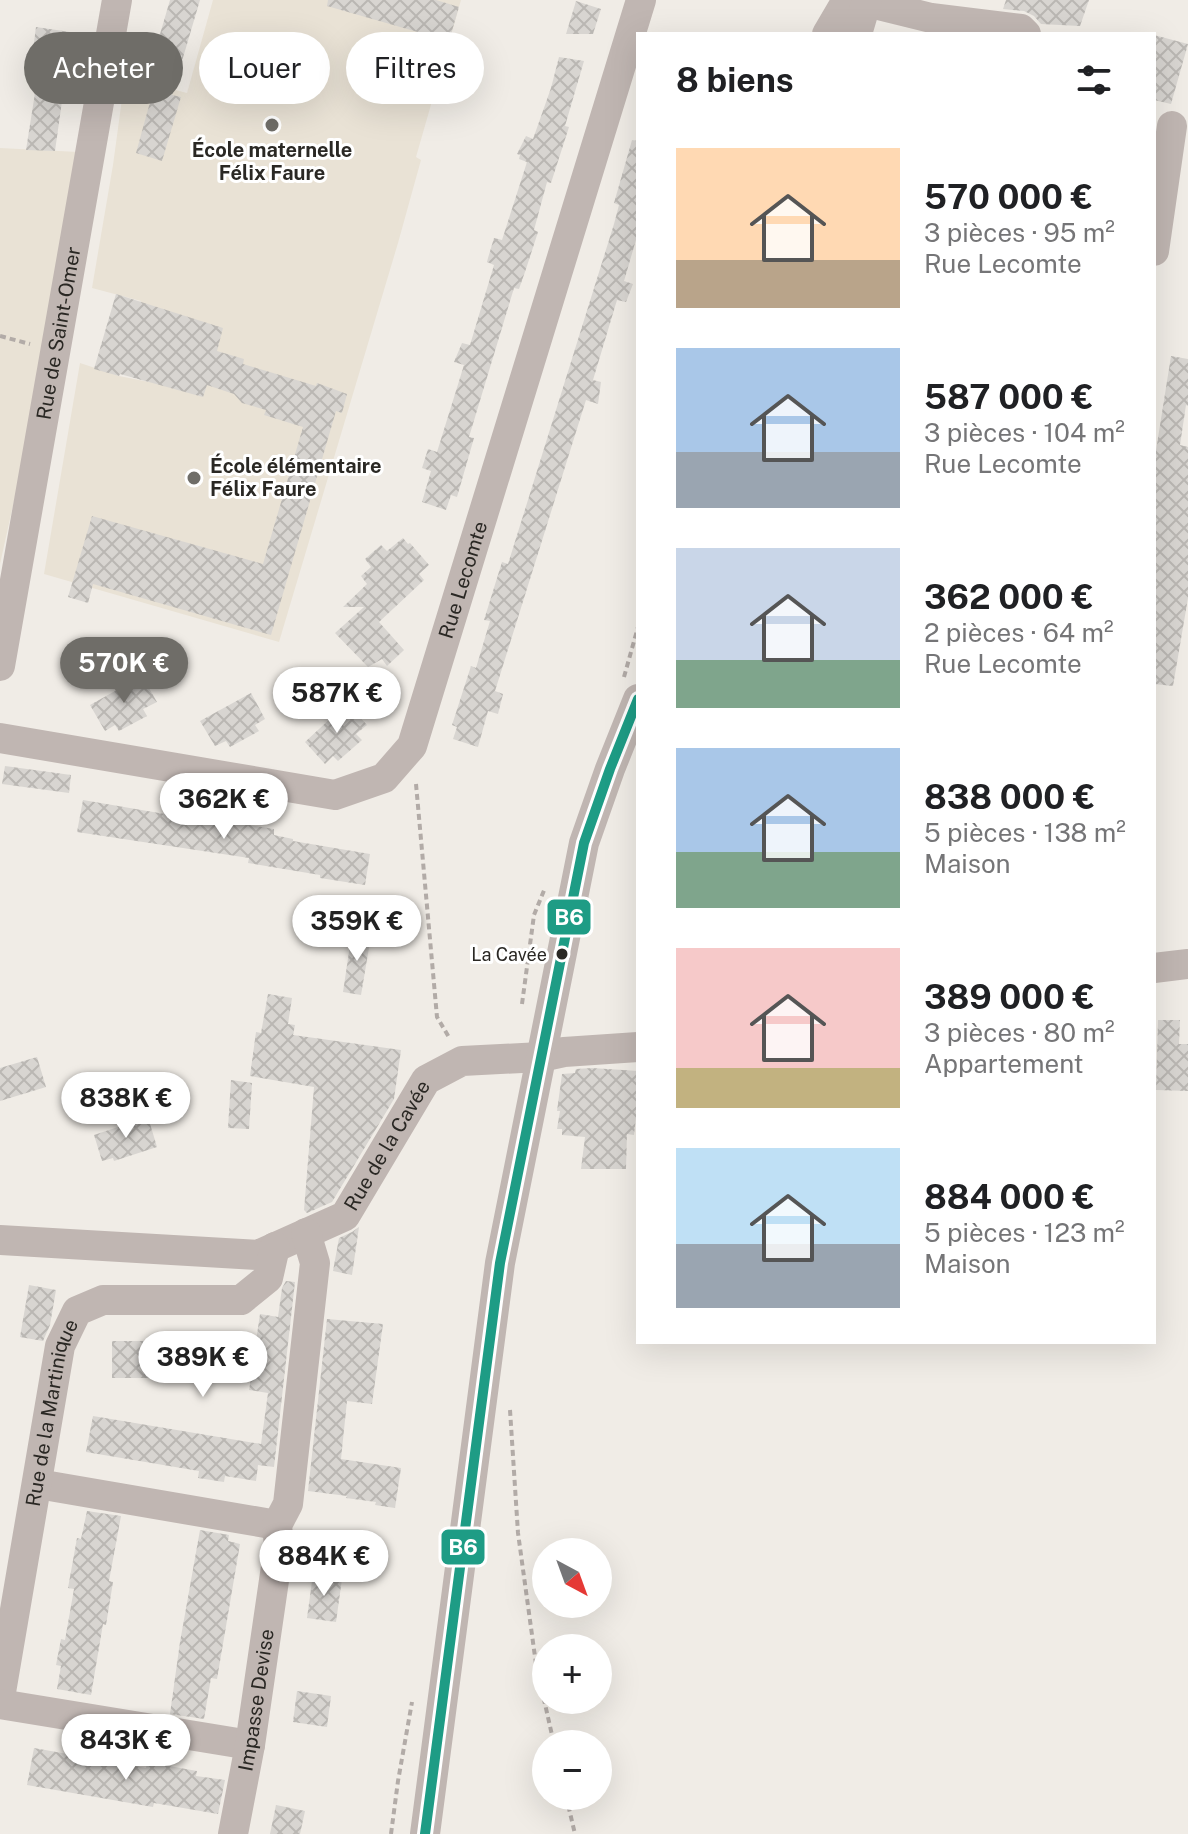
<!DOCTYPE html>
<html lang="fr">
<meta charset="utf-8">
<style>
:root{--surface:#fff;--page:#f2f2f2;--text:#202124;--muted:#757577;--accent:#6f6d68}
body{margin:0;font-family:"Public Sans",sans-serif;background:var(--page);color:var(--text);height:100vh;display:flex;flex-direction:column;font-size:30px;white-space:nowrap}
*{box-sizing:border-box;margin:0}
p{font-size:26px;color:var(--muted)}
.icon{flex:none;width:44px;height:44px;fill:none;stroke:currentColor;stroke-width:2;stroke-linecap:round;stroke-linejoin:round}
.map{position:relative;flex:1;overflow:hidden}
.sheet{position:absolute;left:636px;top:32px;width:520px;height:1312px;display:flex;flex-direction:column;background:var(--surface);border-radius:0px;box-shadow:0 8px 32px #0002}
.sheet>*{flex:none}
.top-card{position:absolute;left:24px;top:32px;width:492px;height:72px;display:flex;gap:16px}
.needle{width:52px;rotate:139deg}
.buttons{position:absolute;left:532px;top:1538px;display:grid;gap:16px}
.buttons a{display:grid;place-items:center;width:80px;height:80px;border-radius:50%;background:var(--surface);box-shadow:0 8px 32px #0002;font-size:40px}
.price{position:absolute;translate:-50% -68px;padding:0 18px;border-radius:28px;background:#fff;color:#222;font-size:26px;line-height:52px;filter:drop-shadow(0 2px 4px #0008)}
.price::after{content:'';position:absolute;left:50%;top:48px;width:24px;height:18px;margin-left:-12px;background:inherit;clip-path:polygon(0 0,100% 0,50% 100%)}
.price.selected{background:var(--accent);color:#fff}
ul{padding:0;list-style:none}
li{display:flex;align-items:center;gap:24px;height:200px;padding:0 40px}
li span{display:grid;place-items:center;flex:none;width:224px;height:160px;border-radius:0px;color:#555}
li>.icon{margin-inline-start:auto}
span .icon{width:96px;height:96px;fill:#fffc;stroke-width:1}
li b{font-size:34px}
h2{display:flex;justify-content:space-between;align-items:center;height:96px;padding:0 40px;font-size:34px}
.tag{padding:0 28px;border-radius:36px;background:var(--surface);box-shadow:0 8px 32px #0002;font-size:28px;line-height:72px}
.tag.selected{background:var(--accent);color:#fff}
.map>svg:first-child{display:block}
.built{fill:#e9e2d5}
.building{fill:url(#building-cross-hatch)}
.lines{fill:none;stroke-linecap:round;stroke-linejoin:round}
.path{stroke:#b2aba7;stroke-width:4;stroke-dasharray:6 4;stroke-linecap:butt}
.minor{stroke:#c0b6b2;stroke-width:30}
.bus-1-casing{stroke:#fff;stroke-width:16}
.bus-1{stroke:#1e9c85;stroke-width:10}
.poi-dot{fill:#6f6d68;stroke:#fff;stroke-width:3}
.bus-dot{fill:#2a2824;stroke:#fff;stroke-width:3}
.labels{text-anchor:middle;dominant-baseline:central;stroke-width:6;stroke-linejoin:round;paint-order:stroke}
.bus-label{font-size:18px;fill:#2a2824;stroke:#fff;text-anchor:end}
.poi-label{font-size:20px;font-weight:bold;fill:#2a2824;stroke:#fff}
.street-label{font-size:20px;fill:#2a2824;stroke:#fff}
.line-badge{stroke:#fff;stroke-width:3}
.badge-label{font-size:22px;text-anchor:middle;font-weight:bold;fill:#fff}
</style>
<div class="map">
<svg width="1188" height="1834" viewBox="0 0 1188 1834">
<defs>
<pattern id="building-cross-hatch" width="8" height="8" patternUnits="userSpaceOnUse" patternTransform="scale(2)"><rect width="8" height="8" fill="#d8d5d1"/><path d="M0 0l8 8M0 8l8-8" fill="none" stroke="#bab7b3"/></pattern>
</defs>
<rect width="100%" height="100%" fill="#f0ece6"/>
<g class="built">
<path d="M213 0H461L416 157 421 160 398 243 279 642 44 574 80 363 119 376 149 382 170 312 141 304V301L92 288 113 165 125 77 187 93Z"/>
<path d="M0 148 78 152 48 348 0 564Z"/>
</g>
<g class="building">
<path d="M170 0H200L172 95 181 97 162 161 136 153 155 84 146 82Z"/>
<path d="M328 0H436L459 7 449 41 327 6Z"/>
<path d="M1006 0H1089L1080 26 1041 24 1034 16 1024 11 1003 9Z"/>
<path d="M576 1 601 9 593 34H566Z"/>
<path d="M36 27 70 32 60 94H63L55 151 26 150 38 74 30 73Z"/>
<path d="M1154 35 1188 44 1171 104 1154 100Z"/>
<path d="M559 57 584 61 565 126 569 127 551 183 547 182 534 230 538 232 526 269 519 289 514 288 469 437 474 438 457 497 451 495 446 510 422 502 431 471 422 468 428 449 437 452 464 365 454 362 462 343 470 345 494 265 487 262 488 258 494 238 502 240 527 162 519 159 520 155 517 154 526 136 533 139 551 88Z"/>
<path d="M632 140 638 141V233L624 281 633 284 626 302 617 300 593 380 601 382 598 404 586 400 495 691 503 694 498 714 488 711 478 747 453 739 457 727 452 725 471 666 476 668 490 621 484 620 502 562 508 564 614 224 619 205 614 203Z"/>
<path d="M116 294 223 328 217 351 244 359 243 364 316 386 317 383 347 394 342 413 336 411 271 635 93 584 88 603 68 597 92 516 263 564 303 427 264 415 266 410 242 403 234 394 207 385 203 397 120 374 119 376 94 369Z"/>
<path d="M1171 356 1188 359V406L1186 405 1180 445 1188 447V598L1173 686 1154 684V463Z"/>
<path d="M403 538 408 544 410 543 429 565 419 574 424 580 379 622 404 650 387 666 382 659 368 667 335 633 364 607H343L367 584 361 576 371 567 365 559 381 545 387 551Z"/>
<path d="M142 676 157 702 143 709 147 716 119 731 115 725 105 731 90 705Z"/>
<path d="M251 693 265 719 255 725 259 731 230 747 226 741 215 746 200 721Z"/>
<path d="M347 703 367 725 356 734 362 740 338 761 333 756 325 764 305 742Z"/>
<path d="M5 766 71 775 69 793 2 784Z"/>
<path d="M83 800 194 819 195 816 274 829V835L293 839V841L370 854 365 885 320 878V875L248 863 249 858 77 832Z"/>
<path d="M352 932 371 936 361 995 343 992Z"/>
<path d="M268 994 292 998 288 1024 295 1025 293 1035 401 1050 394 1099 332 1202 307 1213 304 1210 314 1087 250 1076 256 1032 261 1033Z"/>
<path d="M1158 1020H1180L1179 1044H1188V1091L1156 1090Z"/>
<path d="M37 1057 46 1087 0 1101V1068Z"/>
<path d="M592 1068 638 1071V1100L634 1135 627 1134 626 1169H581L585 1137 562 1135V1129H557L560 1111H557L562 1074 575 1073 576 1069Z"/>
<path d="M231 1080 252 1083 249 1129 228 1128Z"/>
<path d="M148 1117 157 1147 114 1161 113 1158 102 1161 94 1135Z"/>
<path d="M359 1227 352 1275 333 1271 339 1238 352 1232Z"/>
<path d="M286 1281 295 1282 274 1467 258 1465 256 1481 225 1476 224 1482 198 1478 199 1471 86 1452 93 1416 261 1444 268 1393 249 1390 251 1378H112V1341H256L260 1314 278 1317 282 1288Z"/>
<path d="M29 1285 56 1290 50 1325 43 1341 20 1337Z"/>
<path d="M327 1319 383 1324 372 1404 347 1401 341 1459 401 1468 395 1508 375 1505 376 1502 346 1498 347 1496 308 1491Z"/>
<path d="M87 1511 121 1516 109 1581 113 1582 106 1625 103 1624 91 1695 57 1689 61 1666 56 1665 61 1639 65 1640 74 1589 68 1588 77 1538 81 1539Z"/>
<path d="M200 1530 229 1535 228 1541 240 1544 217 1679 211 1678 204 1719 170 1714 180 1642Z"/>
<path d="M313 1574 342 1579 336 1622 307 1618Z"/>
<path d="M297 1691 331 1696 327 1727 293 1722Z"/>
<path d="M34 1748 146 1768 147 1762 197 1771 196 1776 225 1780 218 1814 154 1803 153 1807 27 1785Z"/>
<path d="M276 1805 305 1811 300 1834H270Z"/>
</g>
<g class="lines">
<g class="path">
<path d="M0 336 30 344"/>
<path d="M624 677 638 627"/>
<path d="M416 784 437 1017 450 1039"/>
<path d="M522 1004 534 915 545 888"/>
<path d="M510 1410 518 1533 536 1664 554 1744"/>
<path d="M566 1796 575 1834"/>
<path d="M391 1834 398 1781 412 1702"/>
</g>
<g class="minor">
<path d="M866 2 931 18 1021 29 1026 34"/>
<path d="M827 34 847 0"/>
<path d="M857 34 867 0"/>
<path d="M1154 251 1172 126"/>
<path id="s1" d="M0 666 117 0"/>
<path id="s2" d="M0 738 335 795 384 778 412 746 641 0"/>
<path d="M1154 968 1188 964"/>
<path id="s3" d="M0 1240 258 1255 345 1216 426 1080 462 1061 541 1057 564 1052 638 1047"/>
<path d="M38 1484 277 1525"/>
<path id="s4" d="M0 1698 60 1346 77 1311 103 1300H241L268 1278 275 1247"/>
<path d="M0 1704 250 1745"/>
<path id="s5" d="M233 1834 250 1745 279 1546 277 1525 288 1504 315 1263 306 1233"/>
<path d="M425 1834 500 1263 584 843 610 769 638 699"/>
</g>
<g class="bus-1-casing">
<path id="bus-1" d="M425 1834 500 1263 584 843 610 769 638 699"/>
</g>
<use href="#bus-1" class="bus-1"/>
</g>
<g class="poi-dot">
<circle cx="272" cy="125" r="8"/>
<circle cx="194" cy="478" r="8"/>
</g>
<circle class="bus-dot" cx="562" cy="954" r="7"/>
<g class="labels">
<g class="bus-label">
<text x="547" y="954">La Cavée</text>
</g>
<g class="poi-label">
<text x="272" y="150">École maternelle<tspan x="272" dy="23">Félix Faure</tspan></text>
<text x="210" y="466" text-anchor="start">École élémentaire<tspan x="210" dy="23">Félix Faure</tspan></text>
</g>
<g class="street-label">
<text stroke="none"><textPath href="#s1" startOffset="338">Rue de Saint-Omer</textPath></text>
<text stroke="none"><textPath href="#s2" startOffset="608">Rue Lecomte</textPath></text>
<text stroke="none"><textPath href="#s3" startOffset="436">Rue de la Cavée</textPath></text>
<text stroke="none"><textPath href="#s4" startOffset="290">Rue de la Martinique</textPath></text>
<text stroke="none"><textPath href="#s5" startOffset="136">Impasse Devise</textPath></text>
</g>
</g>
<g class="line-badge">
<rect x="546" y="898" width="46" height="38" rx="8" fill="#1e9c85"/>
<rect x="440" y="1528" width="46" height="38" rx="8" fill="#1e9c85"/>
</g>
<g class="badge-label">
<text x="569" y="925">B6</text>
<text x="463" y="1555">B6</text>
</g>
</svg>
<div class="buttons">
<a><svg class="needle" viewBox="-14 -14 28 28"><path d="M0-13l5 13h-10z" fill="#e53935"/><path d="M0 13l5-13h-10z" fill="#757577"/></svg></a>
<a>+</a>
<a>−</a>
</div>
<b class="price selected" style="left:124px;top:705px">570K €</b>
<b class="price" style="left:337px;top:735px">587K €</b>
<b class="price" style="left:224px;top:841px">362K €</b>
<b class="price" style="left:357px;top:963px">359K €</b>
<b class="price" style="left:126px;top:1140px">838K €</b>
<b class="price" style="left:203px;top:1399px">389K €</b>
<b class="price" style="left:324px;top:1598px">884K €</b>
<b class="price" style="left:126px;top:1782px">843K €</b>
<div class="top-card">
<a class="tag selected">Acheter</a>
<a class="tag">Louer</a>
<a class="tag">Filtres</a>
</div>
<section class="sheet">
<h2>8 biens<svg class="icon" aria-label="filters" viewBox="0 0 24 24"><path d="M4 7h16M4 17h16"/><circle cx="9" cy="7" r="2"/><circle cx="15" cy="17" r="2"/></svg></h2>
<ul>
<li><span style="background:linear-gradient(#ffd9b3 70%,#b9a48a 0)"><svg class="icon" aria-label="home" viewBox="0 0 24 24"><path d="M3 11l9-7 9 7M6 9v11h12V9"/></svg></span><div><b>570 000 €</b><p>3 pièces · 95 m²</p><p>Rue Lecomte</p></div></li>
<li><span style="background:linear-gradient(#a9c7e8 65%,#9aa5b1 0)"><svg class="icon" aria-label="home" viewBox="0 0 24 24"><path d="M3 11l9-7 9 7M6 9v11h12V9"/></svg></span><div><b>587 000 €</b><p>3 pièces · 104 m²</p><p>Rue Lecomte</p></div></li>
<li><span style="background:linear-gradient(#c9d6e8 70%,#7fa58c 0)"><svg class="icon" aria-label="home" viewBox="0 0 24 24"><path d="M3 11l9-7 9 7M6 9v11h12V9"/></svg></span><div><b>362 000 €</b><p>2 pièces · 64 m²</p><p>Rue Lecomte</p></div></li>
<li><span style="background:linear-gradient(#a9c7e8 65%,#7fa58c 0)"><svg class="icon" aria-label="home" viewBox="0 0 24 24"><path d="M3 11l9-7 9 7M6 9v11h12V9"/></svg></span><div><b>838 000 €</b><p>5 pièces · 138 m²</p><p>Maison</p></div></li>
<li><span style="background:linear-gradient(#f6c9c9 75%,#c2b280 0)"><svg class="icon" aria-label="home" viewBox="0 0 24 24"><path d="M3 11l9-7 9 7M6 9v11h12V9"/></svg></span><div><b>389 000 €</b><p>3 pièces · 80 m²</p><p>Appartement</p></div></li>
<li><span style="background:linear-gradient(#bfe0f5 60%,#9aa5b1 0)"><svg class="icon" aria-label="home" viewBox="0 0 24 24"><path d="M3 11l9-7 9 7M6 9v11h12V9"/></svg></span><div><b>884 000 €</b><p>5 pièces · 123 m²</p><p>Maison</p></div></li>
</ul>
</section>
</div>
